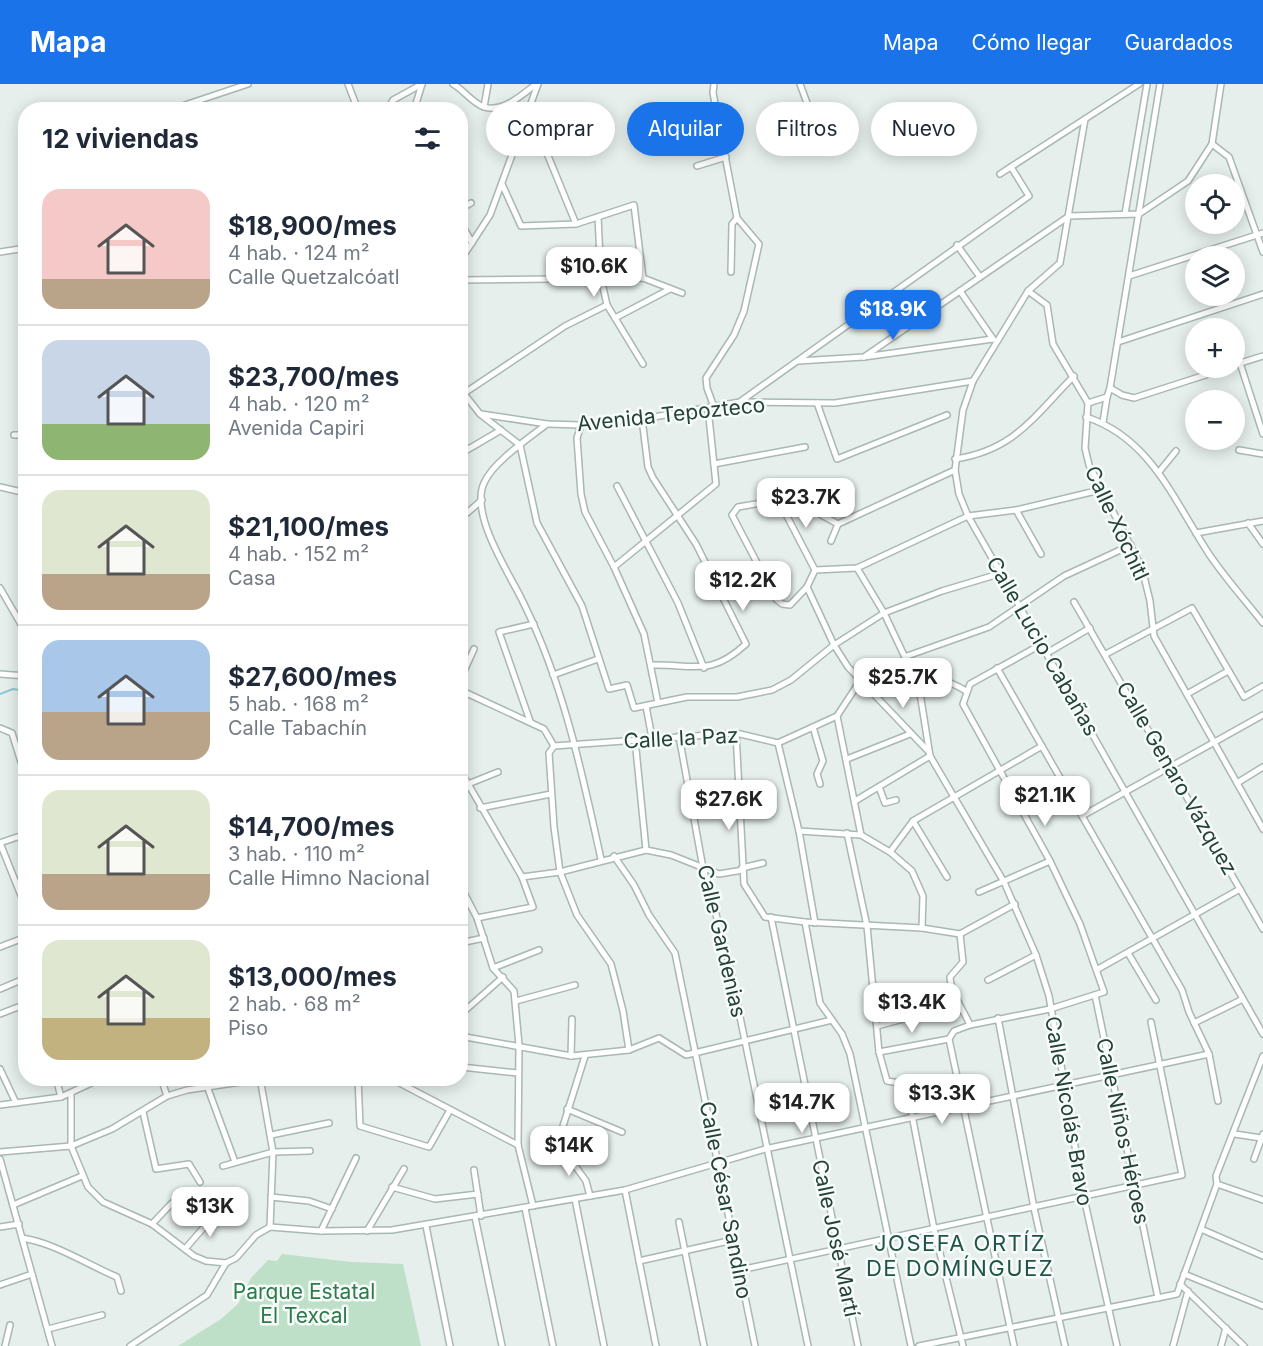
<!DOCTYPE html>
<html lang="es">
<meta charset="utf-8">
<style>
:root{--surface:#fff;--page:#f2f2f3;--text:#1f2937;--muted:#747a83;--line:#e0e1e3;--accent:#1a73e8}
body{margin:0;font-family:Inter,sans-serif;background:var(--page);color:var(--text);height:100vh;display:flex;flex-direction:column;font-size:22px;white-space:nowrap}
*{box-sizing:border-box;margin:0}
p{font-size:20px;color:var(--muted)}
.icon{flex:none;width:33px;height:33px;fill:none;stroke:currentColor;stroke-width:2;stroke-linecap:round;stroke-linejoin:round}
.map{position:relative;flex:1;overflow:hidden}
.side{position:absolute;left:18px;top:18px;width:450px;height:984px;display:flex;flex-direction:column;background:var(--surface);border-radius:24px;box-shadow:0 3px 15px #0003}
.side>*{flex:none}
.top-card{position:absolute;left:486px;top:18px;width:570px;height:54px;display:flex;gap:12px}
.buttons{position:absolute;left:1185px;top:90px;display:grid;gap:12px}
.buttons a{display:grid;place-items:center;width:60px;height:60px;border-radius:50%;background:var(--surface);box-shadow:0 3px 15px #0003;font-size:30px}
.price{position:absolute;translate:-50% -51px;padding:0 14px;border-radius:12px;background:#fff;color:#222;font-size:20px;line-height:39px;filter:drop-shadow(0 2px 3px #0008)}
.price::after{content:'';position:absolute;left:50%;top:36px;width:18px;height:14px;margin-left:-9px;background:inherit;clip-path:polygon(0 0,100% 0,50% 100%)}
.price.active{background:var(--accent);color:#fff}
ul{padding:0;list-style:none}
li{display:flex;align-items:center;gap:18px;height:150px;padding:0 24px}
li+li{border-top:2px solid var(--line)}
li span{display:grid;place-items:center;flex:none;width:168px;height:120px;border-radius:18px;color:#555}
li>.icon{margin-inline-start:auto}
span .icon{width:72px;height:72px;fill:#fffc;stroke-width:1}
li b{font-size:26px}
h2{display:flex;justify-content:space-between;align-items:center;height:72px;padding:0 24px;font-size:26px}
.pill{padding:0 21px;border-radius:27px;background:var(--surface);box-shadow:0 3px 15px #0003;font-size:21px;line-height:54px}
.pill.active{background:var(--accent);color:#fff}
header{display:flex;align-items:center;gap:36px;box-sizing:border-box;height:84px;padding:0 30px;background:var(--accent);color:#fff}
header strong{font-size:28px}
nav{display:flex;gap:33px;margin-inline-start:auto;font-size:21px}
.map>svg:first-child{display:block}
.green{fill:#bfe0c8}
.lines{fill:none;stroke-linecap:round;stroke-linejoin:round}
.stream{stroke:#8ec9d4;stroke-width:2}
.minor-casing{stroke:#a8b8b2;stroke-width:8}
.minor{stroke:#fff;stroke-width:5}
.labels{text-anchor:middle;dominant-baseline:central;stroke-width:5;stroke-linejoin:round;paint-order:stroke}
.street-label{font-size:21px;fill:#24423a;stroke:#f7fbf9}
.park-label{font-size:21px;fill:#2d7a4b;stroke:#f7fbf9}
.neighbourhood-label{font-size:22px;letter-spacing:1.5px;fill:#1f5548;stroke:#f7fbf9}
</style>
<header>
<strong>Mapa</strong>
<nav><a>Mapa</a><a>Cómo llegar</a><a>Guardados</a></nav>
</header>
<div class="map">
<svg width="1263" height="1262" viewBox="0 0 1263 1262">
<rect width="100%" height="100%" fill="#e6efeb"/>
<path class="green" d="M282 1170 352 1178 403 1180 421 1262H178L221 1235 238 1220 251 1194 268 1176 277 1177Z"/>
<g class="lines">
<path class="stream" d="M0 610 13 605 26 607"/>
<g class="minor-casing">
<g id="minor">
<path d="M348 0 358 26"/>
<path d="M453 0C464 6 472 19 484 23 503 29 523 10 536 0"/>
<path d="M800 0 807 19"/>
<path d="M484 23 488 0"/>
<path d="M170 26 248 0"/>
<path d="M387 26 393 16 422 0"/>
<path d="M414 26 422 0"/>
<path d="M530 28 576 140"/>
<path d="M1085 35 1060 179 1028 207 973 297 963 326 955 386 959 410 968 432 1263 950"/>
<path d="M1212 60 1229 73 1263 168"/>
<path d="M697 82 726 73"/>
<path d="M1000 90 1139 0"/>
<path d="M502 100 521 142 576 140 634 121 643 194"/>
<path d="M460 125 471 119"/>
<path d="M1125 130 1147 0"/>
<path d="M598 133 601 194 607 221 643 280"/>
<path d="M460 137 472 159"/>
<path d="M957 161 980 193"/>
<path d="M0 168 26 164"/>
<path d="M460 177 490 131 538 0"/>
<path d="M731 188 732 140 737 134"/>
<path d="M1129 192 1263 149"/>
<path d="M460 196 643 194 682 209"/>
<path d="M960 207 993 255"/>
<path d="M1028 207 1047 221 1053 260 1088 319 1085 364 1089 381 1142 484 1150 517 1154 552 1263 745"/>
<path d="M615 234 670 205"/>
<path d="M1118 258 1263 210"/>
<path d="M864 273 1069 132 1139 130 1188 97 1212 60 1221 0"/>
<path d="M798 277 864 273 993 255"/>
<path d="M1240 279 1263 350"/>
<path d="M1234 281 1263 272"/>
<path d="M1110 304 1122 311 1134 314 1227 284"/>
<path d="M465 311 480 330 520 361 537 439 582 522 609 605 627 601 634 624 687 613H737L772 606 791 596 834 561 884 529 942 507 1002 489"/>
<path d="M460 312 565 242 607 221"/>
<path d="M741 317 1029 112 1011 83"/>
<path d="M817 319 837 375 947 331"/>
<path d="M1088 319 1107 313 1110 304 1160 0"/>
<path d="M714 323 707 304 706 294 734 251 744 227 759 160 737 134 713 9 714 0"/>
<path d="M481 330 547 340 581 341 642 335 740 318 835 319 973 297"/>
<path d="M1086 333C1151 354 1174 417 1209 470 1225 494 1245 516 1263 539"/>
<path d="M642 335 648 383 653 394 696 460 746 560C710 593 695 580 651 581"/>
<path d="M1103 338 1107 313"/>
<path d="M547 340C529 354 493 378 484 399 469 432 512 493 525 522 564 602 582 689 601 775"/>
<path d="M581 341 577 354 581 410 585 428 614 483 644 550 658 619"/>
<path d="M14 351H26"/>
<path d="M1239 366 1263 370"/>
<path d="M460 370 501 346"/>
<path d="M955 375C1015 366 1034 332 1074 292"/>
<path d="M714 380 805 363"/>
<path d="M955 386 838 440 790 414 738 423 732 431 776 515 782 520 790 521 807 503 815 486 857 484 968 432 1016 426 1100 406"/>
<path d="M1159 388 1176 367"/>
<path d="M617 402 678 519 704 584"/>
<path d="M0 403 26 409"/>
<path d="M778 415 815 486"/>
<path d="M1016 426 1041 470"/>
<path d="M460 435 482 416"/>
<path d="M1248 439 1263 460"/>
<path d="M1196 449 1263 437"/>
<path d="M831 457 838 440"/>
<path d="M614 483 716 400 708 324"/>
<path d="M857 484 884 529 919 603 930 672 1004 798 1036 871 1049 912 1084 1114 1117 1262"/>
<path d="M807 503 834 561 848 583 929 668"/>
<path d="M0 504 26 549"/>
<path d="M1074 518 1263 845"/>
<path d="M1047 569 1090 544"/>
<path d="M1106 570 1192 524 1244 613 1263 602"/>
<path d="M907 572 989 543 1064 492 1131 461"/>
<path d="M997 584 1182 906 1189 928 1209 970 1218 1017"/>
<path d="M0 590 26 592"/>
<path d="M553 591 598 575"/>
<path d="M460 596 474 565"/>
<path d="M860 597 837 632 861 751"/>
<path d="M920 605C940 593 946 595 966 607"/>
<path d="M460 606 544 645 554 662 549 669 554 743 560 788 577 831 611 880 623 927 629 966"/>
<path d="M1187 610 1228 587"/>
<path d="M646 622 652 654"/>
<path d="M530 637 499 548 534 540"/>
<path d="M813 643 823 677 817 690 820 700"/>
<path d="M0 644 12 649 26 694"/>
<path d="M736 649 744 800 765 833 805 838 922 844 960 850 1015 820"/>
<path d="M679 652 703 784 727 870 808 1262"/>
<path d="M635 655 646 766"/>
<path d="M778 659 799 747 815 839"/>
<path d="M554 662 736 649 778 659 837 632"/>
<path d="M847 675 910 650"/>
<path d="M460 686 522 793 533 823 477 834"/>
<path d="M1237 699 1263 683"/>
<path d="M468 700 498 688"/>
<path d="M879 703 885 719 896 716"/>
<path d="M855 717 930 672"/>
<path d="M480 724 551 710"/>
<path d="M1082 732 1263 631"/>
<path d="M913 737 947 793"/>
<path d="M799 747 861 751 890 768 912 787 923 812 922 844"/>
<path d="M847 749 867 842 879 968 887 997 906 1000 934 1145 963 1262"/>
<path d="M0 759 26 824"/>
<path d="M0 759 26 750"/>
<path d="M890 768 913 737 1042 662"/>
<path d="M614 772 634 801 649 831 675 869 755 1262"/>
<path d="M742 784 763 779"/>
<path d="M522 793 560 788 646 766 671 771 719 790 743 786"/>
<path d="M460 801 477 834 493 884 514 907 519 961 518 1061 533 1122"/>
<path d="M979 808 1050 777"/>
<path d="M771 833 858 1262"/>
<path d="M805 838 820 919 842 950 850 970 911 1262"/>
<path d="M960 850 963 878 950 893C951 910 963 925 970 941"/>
<path d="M460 859 484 854"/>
<path d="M0 863 26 853"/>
<path d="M1128 869 1156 916"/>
<path d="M493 884 539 866"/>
<path d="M1098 885 1240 805"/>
<path d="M988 896 1036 871"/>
<path d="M0 905 26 894"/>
<path d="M1095 911 1158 1214"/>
<path d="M516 917 575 901"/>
<path d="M876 922 951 905"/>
<path d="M0 930 26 920"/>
<path d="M460 931 503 893"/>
<path d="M998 934 1034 1124 1065 1262"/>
<path d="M1194 939 1243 915"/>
<path d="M877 942 907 934"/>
<path d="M460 952 571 972 629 966 659 954 686 971 832 936"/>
<path d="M879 968 949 955"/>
<path d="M571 972 572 935"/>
<path d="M585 972 558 1058 586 1097 590 1112"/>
<path d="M461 983 518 989"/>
<path d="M0 985 16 1019"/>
<path d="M56 994 61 1013"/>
<path d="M161 994 167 1012"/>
<path d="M260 994 273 1068 270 1143"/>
<path d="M358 994 360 1042 429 1063 450 1026"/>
<path d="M390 994 518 1061"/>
<path d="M207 1002 235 1078"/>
<path d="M71 1010V1062L88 1103 103 1118 152 1140 194 1172 206 1177 226 1179 236 1174 256 1151 270 1143 321 1147 392 1146 625 1106 765 1065 1209 970"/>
<path d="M0 1021 61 1013 102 994"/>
<path d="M567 1025 622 1048"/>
<path d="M143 1028 156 1085 189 1080 200 1098"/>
<path d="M1235 1050 1261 1054"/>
<path d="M271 1051 329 1039"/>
<path d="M0 1068 71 1062 112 1045 167 1012 187 1006 260 995 319 994"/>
<path d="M0 1075 52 1262"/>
<path d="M1254 1075 1263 1050"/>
<path d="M223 1082 273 1068 310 1067"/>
<path d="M474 1086 481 1132"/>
<path d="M1217 1100 1263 1116"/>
<path d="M392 1103 435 1115 478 1110"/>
<path d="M625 1106 656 1262"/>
<path d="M271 1113 309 1117 332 1125"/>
<path d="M575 1115 604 1262"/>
<path d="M13 1121 82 1092"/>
<path d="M525 1124 553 1262"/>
<path d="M475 1133 502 1262"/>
<path d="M679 1138 704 1262"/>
<path d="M152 1140 172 1119 181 1124 191 1111"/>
<path d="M426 1142 450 1262"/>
<path d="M0 1143 19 1140"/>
<path d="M1201 1145 1263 1172"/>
<path d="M321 1147 356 1074"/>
<path d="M367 1147 404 1085"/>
<path d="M22 1154C55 1159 86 1180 117 1193L121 1207"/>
<path d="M185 1165 218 1127"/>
<path d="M639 1177 733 1156"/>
<path d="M740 1186 1182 1091 1151 938"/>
<path d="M1184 1190 1263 1222"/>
<path d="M1180 1200 1244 1262"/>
<path d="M0 1201 32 1190"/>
<path d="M48 1245 102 1231"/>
<path d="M5 1262 10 1241"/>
<path d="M130 1262 207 1211 226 1179"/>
<path d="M919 1262 1177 1210 1217 1100 1216 1092 1263 972"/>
<path d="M1014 1262 949 955 954 947 970 941 1050 925 1104 908 1080 840 1050 777 963 620 970 600 1042 560"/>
<path d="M1173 1262 1188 1207"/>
<path d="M1221 1262 1226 1244"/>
</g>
</g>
<use href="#minor" class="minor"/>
</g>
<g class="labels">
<g class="street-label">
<text transform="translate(671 330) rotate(-6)">Avenida Tepozteco</text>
<text transform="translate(1117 439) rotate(65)">Calle Xóchitl</text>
<text transform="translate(1043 562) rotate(60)">Calle Lucio Cabañas</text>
<text transform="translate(681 654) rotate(-3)">Calle la Paz</text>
<text transform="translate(1177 694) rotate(60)">Calle Genaro Vázquez</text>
<text transform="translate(722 857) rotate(77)">Calle Gardenias</text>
<text transform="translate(1069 1027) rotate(80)">Calle Nicolás Bravo</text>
<text transform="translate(1123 1047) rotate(78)">Calle Niños Héroes</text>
<text transform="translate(726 1116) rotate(79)">Calle César Sandino</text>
<text transform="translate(836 1154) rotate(78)">Calle José Martí</text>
</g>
<g class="park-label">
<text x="304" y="1207">Parque Estatal<tspan x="304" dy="24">El Texcal</tspan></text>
</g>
<g class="neighbourhood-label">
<text x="960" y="1159">JOSEFA ORTÍZ<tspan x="960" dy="25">DE DOMÍNGUEZ</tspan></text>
</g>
</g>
</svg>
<div class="buttons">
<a><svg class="icon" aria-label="locate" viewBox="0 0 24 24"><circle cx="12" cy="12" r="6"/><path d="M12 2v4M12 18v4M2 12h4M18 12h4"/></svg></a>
<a><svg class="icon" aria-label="layers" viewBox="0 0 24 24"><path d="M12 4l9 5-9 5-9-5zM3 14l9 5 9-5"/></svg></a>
<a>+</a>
<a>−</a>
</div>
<b class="price" style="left:594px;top:214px">$10.6K</b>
<b class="price active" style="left:893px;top:257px">$18.9K</b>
<b class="price" style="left:806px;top:445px">$23.7K</b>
<b class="price" style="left:743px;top:528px">$12.2K</b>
<b class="price" style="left:903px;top:625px">$25.7K</b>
<b class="price" style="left:1045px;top:743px">$21.1K</b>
<b class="price" style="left:729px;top:747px">$27.6K</b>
<b class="price" style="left:912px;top:950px">$13.4K</b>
<b class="price" style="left:942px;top:1041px">$13.3K</b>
<b class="price" style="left:802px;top:1050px">$14.7K</b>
<b class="price" style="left:569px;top:1093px">$14K</b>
<b class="price" style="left:210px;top:1154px">$13K</b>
<div class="top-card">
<a class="pill">Comprar</a>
<a class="pill active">Alquilar</a>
<a class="pill">Filtros</a>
<a class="pill">Nuevo</a>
</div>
<section class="side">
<h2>12 viviendas<svg class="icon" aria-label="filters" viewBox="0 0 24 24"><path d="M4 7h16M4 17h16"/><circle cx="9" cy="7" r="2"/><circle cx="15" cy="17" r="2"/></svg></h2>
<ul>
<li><span style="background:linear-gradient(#f6c9c9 75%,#b9a48a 0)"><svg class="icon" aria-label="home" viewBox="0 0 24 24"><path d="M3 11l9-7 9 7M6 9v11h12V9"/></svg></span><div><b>$18,900/mes</b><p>4 hab. · 124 m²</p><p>Calle Quetzalcóatl</p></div></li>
<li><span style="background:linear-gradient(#c9d6e8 70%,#8fb573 0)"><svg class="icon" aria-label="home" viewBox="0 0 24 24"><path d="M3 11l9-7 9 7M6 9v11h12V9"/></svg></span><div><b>$23,700/mes</b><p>4 hab. · 120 m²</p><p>Avenida Capiri</p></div></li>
<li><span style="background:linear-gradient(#dfe7d0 70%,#b9a48a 0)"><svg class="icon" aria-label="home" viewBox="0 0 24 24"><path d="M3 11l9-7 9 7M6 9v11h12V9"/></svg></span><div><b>$21,100/mes</b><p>4 hab. · 152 m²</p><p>Casa</p></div></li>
<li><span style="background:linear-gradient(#a9c7e8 60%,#b9a48a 0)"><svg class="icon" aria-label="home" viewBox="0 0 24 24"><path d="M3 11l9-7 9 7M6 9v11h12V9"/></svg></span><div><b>$27,600/mes</b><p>5 hab. · 168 m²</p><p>Calle Tabachín</p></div></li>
<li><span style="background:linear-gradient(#dfe7d0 70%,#b9a48a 0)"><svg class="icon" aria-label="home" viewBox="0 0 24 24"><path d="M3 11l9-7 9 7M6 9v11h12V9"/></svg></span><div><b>$14,700/mes</b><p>3 hab. · 110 m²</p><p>Calle Himno Nacional</p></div></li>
<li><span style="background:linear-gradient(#dfe7d0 65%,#c2b280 0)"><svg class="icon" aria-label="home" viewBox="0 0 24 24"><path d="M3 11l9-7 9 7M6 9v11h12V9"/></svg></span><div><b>$13,000/mes</b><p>2 hab. · 68 m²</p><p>Piso</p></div></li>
</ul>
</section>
</div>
